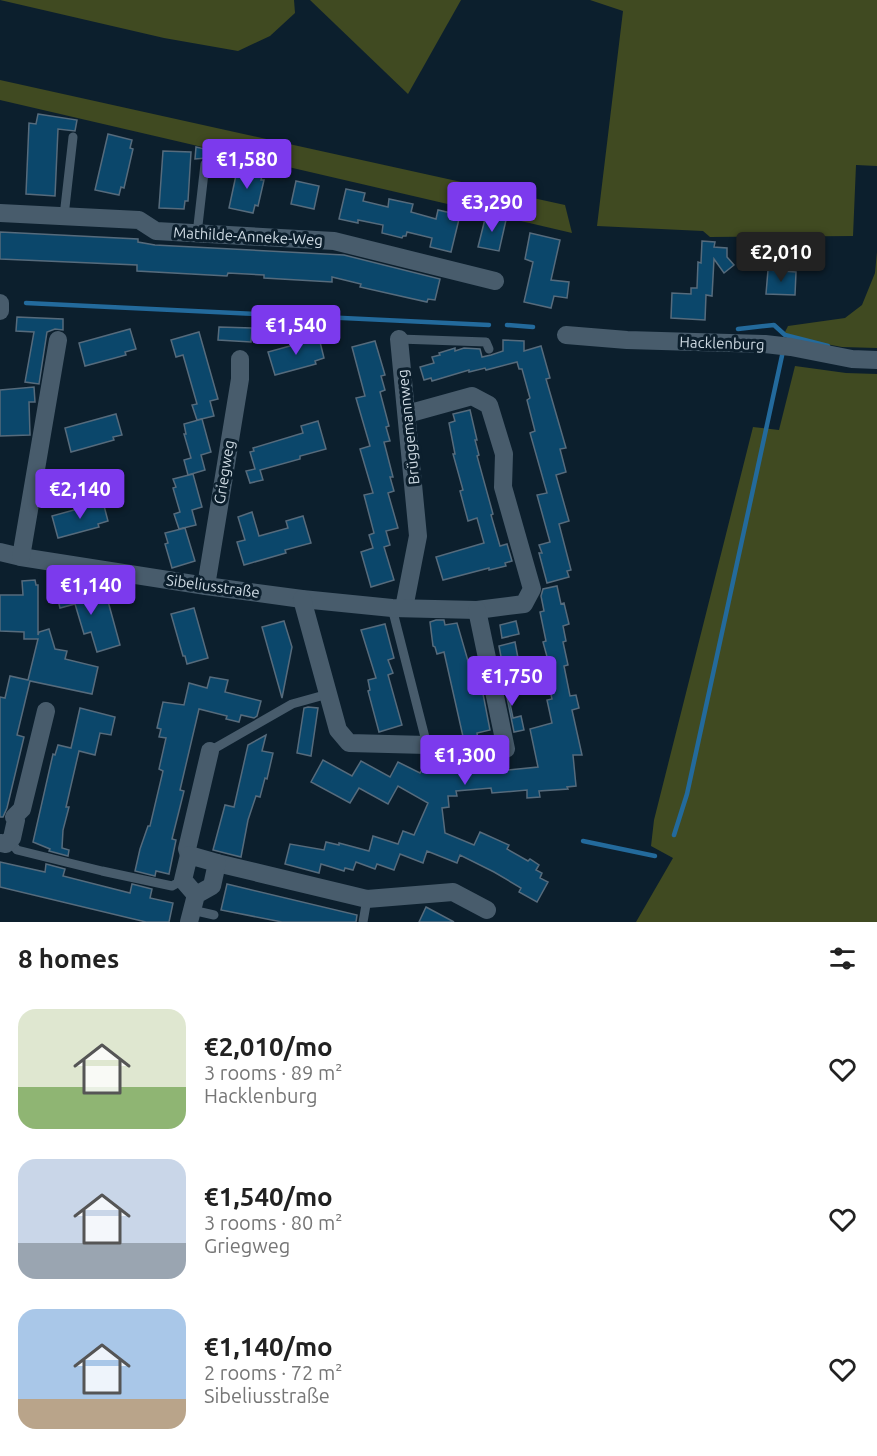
<!DOCTYPE html>
<meta charset="utf-8">
<style>
:root{--surface:#fff;--page:#f6f6f6;--text:#222;--muted:#767676;--accent:#7c3aed}
body{margin:0;font-family:Ubuntu,sans-serif;background:var(--page);color:var(--text);height:100vh;display:flex;flex-direction:column;font-size:22px;white-space:nowrap}
*{box-sizing:border-box;margin:0}
p{font-size:20px;color:var(--muted)}
.icon{flex:none;width:33px;height:33px;fill:none;stroke:currentColor;stroke-width:2;stroke-linecap:round;stroke-linejoin:round}
.map{position:relative;height:922px;overflow:hidden}
.details{display:flex;flex-direction:column;background:var(--surface);flex:1}
.details>*{flex:none}
.price{position:absolute;translate:-50% -51px;padding:0 14px;border-radius:6px;background:var(--accent);color:#fff;font-size:20px;line-height:39px;filter:drop-shadow(0 2px 3px #0008)}
.price::after{content:'';position:absolute;left:50%;top:36px;width:18px;height:14px;margin-left:-9px;background:inherit;clip-path:polygon(0 0,100% 0,50% 100%)}
.price.current{background:#222;color:#fff}
ul{padding:0;list-style:none}
li{display:flex;align-items:center;gap:18px;height:150px;padding:0 18px}
li span{display:grid;place-items:center;flex:none;width:168px;height:120px;border-radius:18px;color:#555}
li>.icon{margin-inline-start:auto}
span .icon{width:72px;height:72px;fill:#fffc;stroke-width:1}
li b{font-size:26px}
h2{display:flex;justify-content:space-between;align-items:center;height:72px;padding:0 18px;font-size:26px}
.map>svg:first-child{display:block}
.green{fill:#404a21}
.lines{fill:none;stroke-linecap:round;stroke-linejoin:round}
.stream{stroke:#236a9c;stroke-width:4.5}
.building{fill:#0b476b;stroke:#566b7c;stroke-width:1.5}
.lane{stroke:#485c6c;stroke-width:9}
.street{stroke:#485c6c;stroke-width:18}
.labels{text-anchor:middle;dominant-baseline:central;stroke-width:6;stroke-linejoin:round;paint-order:stroke}
.street-label{font-size:15px;fill:#cfdbe4;stroke:#0c1f2d}
</style>
<div class="map">
<svg width="877" height="922" viewBox="0 0 877 922">
<rect width="100%" height="100%" fill="#0c1f2d"/>
<g class="green">
<path d="M0 0H294L295 13 270 36 238 51 164 38Z"/>
<path d="M310 0H461L408 94Z"/>
<path d="M590 0H877V166L856 165 853 236 710 237 703 231 597 226 623 11Z"/>
<path d="M0 80 565 205 572 233 0 100Z"/>
<path d="M877 252V348L842 347 783 336 788 326 845 318 862 305 875 273Z"/>
<path d="M795 366 846 373 877 374V922H636L673 858 651 846 654 820 753 427 779 430Z"/>
</g>
<g class="lines">
<g class="stream">
<path d="M26 303 489 325"/>
<path d="M507 325 533 327"/>
<path d="M738 329 774 325 785 335 828 346"/>
<path d="M674 835 687 794 783 351"/>
<path d="M583 841 655 856"/>
</g>
</g>
<g class="building">
<path d="M38 114 77 120 75 131 58 129 55 196 26 194 29 123 36 124Z"/>
<path d="M108 134 132 140 130 148 133 149 124 188 121 187 119 195 95 190Z"/>
<path d="M196 147 209 150 207 158 195 159Z"/>
<path d="M163 151 191 152 188 201H185L184 209 159 208Z"/>
<path d="M238 166 263 172 261 180H264L258 206 255 205 253 213 229 208Z"/>
<path d="M296 181 319 186 314 209 291 204Z"/>
<path d="M346 189 365 193 363 201 388 207 389 199 413 204 411 212 436 219 438 210 460 215 451 252 430 247 432 238 407 232 406 236H403L402 238 382 233 383 225 358 220V223L339 219Z"/>
<path d="M486 215 506 220 499 251 478 247Z"/>
<path d="M0 232 138 239V242L155 245 344 255 440 279 435 300 428 299 427 302 360 287 361 284 332 277V282L264 278V275L228 273 227 276 137 271V265L0 259Z"/>
<path d="M530 233 560 240 551 280 569 282 567 298 554 296 551 308 524 302 533 262 525 259Z"/>
<path d="M702 241 715 242 714 247 727 248V257L734 265 724 273 714 259 712 296 706 295 705 320 671 318 672 293 691 294V288H697L698 262 701 263Z"/>
<path d="M768 270 796 272 795 295 766 294Z"/>
<path d="M17 317 63 319V330L55 329 47 332 39 384 25 382 34 332 16 331Z"/>
<path d="M219 327 252 328 251 342 218 340Z"/>
<path d="M130 329 136 349 125 352 126 355 85 366 79 343Z"/>
<path d="M199 332 218 399 210 401 214 416 197 420 192 405 197 404 183 355 176 357 171 340Z"/>
<path d="M319 338 324 358 315 361 316 364 275 375 268 352Z"/>
<path d="M503 340 524 341V351L541 346 550 378 546 379 566 448 560 449 566 472 556 475 569 521 559 524 571 570 567 571 569 577 547 583 539 553H542L539 545 550 542 537 495 547 493 530 433 535 431 527 400 530 398 522 369H519L517 362 486 370 485 368 469 372V370L432 381 431 378 424 380 420 367 434 363 432 357 440 355 439 353 455 348V351L464 348 480 349 482 357 491 355 503 351Z"/>
<path d="M375 341 385 375 381 376 385 390 380 392 389 426 386 427 390 441 384 442 393 477H390L394 491 388 493 398 528 386 531 390 545 384 547 394 580 371 587 361 552 373 548 369 535 374 533 364 495 373 493 360 449 370 446 356 398 365 396 352 347Z"/>
<path d="M34 387 35 402H29L30 435 0 436V390Z"/>
<path d="M470 410 477 440H475L479 455 477 456 493 514 491 515 500 546 507 544 512 561 505 563 506 566 489 570V568L443 580 436 557 484 543 477 518 468 521 460 491 463 490 453 454H455L449 423 455 421 453 414Z"/>
<path d="M116 414 122 435 113 437 114 440 71 452 65 428Z"/>
<path d="M202 419 211 452 201 455 205 470 188 475 184 460 191 458 184 434H186L184 424Z"/>
<path d="M318 421 326 449 300 456V459L260 470 263 480 250 483 246 471 255 469 250 452 254 451 253 448 303 433 301 426Z"/>
<path d="M193 474 202 507 192 510 196 525 179 529 174 514 180 512 173 488 176 487 173 479Z"/>
<path d="M103 502 108 521 98 524 99 527 58 538 52 516Z"/>
<path d="M252 512 259 536 288 528 286 521 303 516 311 543 285 550 286 553 244 565 237 542 245 540 238 517Z"/>
<path d="M185 528 195 561 172 568 165 544 168 543 165 533Z"/>
<path d="M35 580 36 585H38V635L39 632 49 629 55 649 67 651 65 659 98 667 92 694 30 681 17 735 24 737 7 808 3 817H0V697L5 698 10 676 28 680 38 639H24V632L0 631V595H23L22 581Z"/>
<path d="M63 585 84 590 87 599 106 594 120 645 97 652 91 632 84 634 75 604 60 608 55 588Z"/>
<path d="M557 586 561 604 564 603 569 624 563 626 566 641 563 642 568 665 564 666 570 696 576 695 579 708 572 710 582 755H573L576 786 567 787 568 789 539 791 540 797 527 798V790L492 793 491 788 456 791 457 796H448L449 807 442 808 445 833 474 845 480 832 509 845 507 849 528 861 530 859 539 865 536 870 542 873 540 878 548 882 537 902 519 892 521 888 494 872 460 855 457 863 427 851 423 863 400 854 394 870 377 864 375 869 356 862 353 870 345 868 344 871 321 864 319 873 285 864 290 844 324 850 326 842 339 845V843L369 851 373 836 398 844 403 831 414 835 428 803 398 786 388 804 359 788 350 803 311 782 323 760 352 776 361 761 390 777 398 762 420 773 423 768 431 772 453 770 457 763 464 768 489 767 490 769H497V771L538 767 530 729 552 723 547 700 552 699 547 677 549 676 546 665 549 664 543 642 546 641 540 612 544 611 541 596 543 589Z"/>
<path d="M194 608 208 658 187 664 185 656H183L171 614Z"/>
<path d="M436 620H444L445 625 457 623 468 661 473 660 477 673H479L490 730 477 733 478 740 464 741 444 652 437 654 435 647 433 646 430 622Z"/>
<path d="M284 621 292 647 282 698 262 627Z"/>
<path d="M516 621 519 634 502 638 500 625Z"/>
<path d="M385 624 394 658 388 660 393 673 388 675 402 725 379 732 368 691 370 690 368 680 376 678 361 630Z"/>
<path d="M515 642 518 658 502 662 499 646Z"/>
<path d="M505 667 508 684H506L513 718 521 716 524 730 514 732 501 668Z"/>
<path d="M210 677 228 680 225 692 261 701 257 716 254 718 241 715 239 722 226 719 227 716 199 709 180 790 184 791 172 839 176 840 169 874 156 871 155 876 135 871 140 849 148 826H150L163 771 159 769 166 738 159 737 161 729 157 728 163 702 184 705 189 683 207 688Z"/>
<path d="M308 707 318 708 311 756 297 753 304 708Z"/>
<path d="M80 708 115 717 111 735 100 733 95 755 79 751 66 807H69L63 830 62 848 69 850 68 856 49 851 50 849 33 842 53 754 55 755 58 745 71 748Z"/>
<path d="M266 735 262 751 273 753 267 779 265 778 260 797 256 796 248 820 241 857 213 850 225 805 234 807 248 745Z"/>
<path d="M0 862 45 872 46 864 65 869 63 876 130 893 132 884 152 889 150 898 173 903 169 922H146L0 887Z"/>
<path d="M227 884 357 915 356 922H282L221 910Z"/>
<path d="M426 907 454 922H419Z"/>
</g>
<g class="lines">
<g class="lane">
<path d="M64 216 73 137"/>
<path d="M197 234 205 164"/>
<path d="M399 339 486 342 489 349"/>
<path d="M392 608 427 745"/>
<path d="M210 751 292 704 328 694"/>
<path d="M10 841 17 850 102 871 172 886 183 880"/>
<path d="M192 910 214 915"/>
<path d="M363 922 367 899"/>
</g>
<g class="street">
<path d="M0 213 139 220 156 231 334 241 495 281"/>
<path d="M0 303V311"/>
<path d="M566 335 627 340 765 344 791 347 852 359 877 360"/>
<path d="M399 339 418 536 404 608"/>
<path d="M0 552 21 557 206 586 302 599 392 608 477 610 524 604 532 589 503 487 504 454 489 405 472 396 407 414"/>
<path d="M21 557 58 340"/>
<path d="M206 586 240 379V359"/>
<path d="M302 599 338 730 349 743 427 745 477 755 506 749 477 610"/>
<path d="M0 843 6 844 12 838 16 820 14 817 22 809 46 711"/>
<path d="M189 855 187 849 210 751"/>
<path d="M217 863 367 899 453 892 487 910"/>
<path d="M189 922 196 895 212 886 217 863 189 855 183 880 196 895"/>
</g>
</g>
<g class="labels">
<g class="street-label">
<text transform="translate(248 236) rotate(3)">Mathilde-Anneke-Weg</text>
<text transform="translate(722 343) rotate(2)">Hacklenburg</text>
<text transform="translate(408 427) rotate(-96)">Brüggemannweg</text>
<text transform="translate(224 472) rotate(-81)">Griegweg</text>
<text transform="translate(213 586) rotate(8)">Sibeliusstraße</text>
</g>
</g>
</svg>
<b class="price" style="left:247px;top:190px">€1,580</b>
<b class="price" style="left:492px;top:233px">€3,290</b>
<b class="price current" style="left:781px;top:283px">€2,010</b>
<b class="price" style="left:296px;top:356px">€1,540</b>
<b class="price" style="left:80px;top:520px">€2,140</b>
<b class="price" style="left:91px;top:616px">€1,140</b>
<b class="price" style="left:512px;top:707px">€1,750</b>
<b class="price" style="left:465px;top:786px">€1,300</b>
</div>
<section class="details">
<h2>8 homes<svg class="icon" aria-label="filters" viewBox="0 0 24 24"><path d="M4 7h16M4 17h16"/><circle cx="9" cy="7" r="2"/><circle cx="15" cy="17" r="2"/></svg></h2>
<ul>
<li><span style="background:linear-gradient(#dfe7d0 65%,#8fb573 0)"><svg class="icon" aria-label="home" viewBox="0 0 24 24"><path d="M3 11l9-7 9 7M6 9v11h12V9"/></svg></span><div><b>€2,010/mo</b><p>3 rooms · 89 m²</p><p>Hacklenburg</p></div><svg class="icon" aria-label="heart" viewBox="0 0 24 24"><path d="M12 20l-8-8c-3-5 5-10 8-4 3-6 11-1 8 4z"/></svg></li>
<li><span style="background:linear-gradient(#c9d6e8 70%,#9aa5b1 0)"><svg class="icon" aria-label="home" viewBox="0 0 24 24"><path d="M3 11l9-7 9 7M6 9v11h12V9"/></svg></span><div><b>€1,540/mo</b><p>3 rooms · 80 m²</p><p>Griegweg</p></div><svg class="icon" aria-label="heart" viewBox="0 0 24 24"><path d="M12 20l-8-8c-3-5 5-10 8-4 3-6 11-1 8 4z"/></svg></li>
<li><span style="background:linear-gradient(#a9c7e8 75%,#b9a48a 0)"><svg class="icon" aria-label="home" viewBox="0 0 24 24"><path d="M3 11l9-7 9 7M6 9v11h12V9"/></svg></span><div><b>€1,140/mo</b><p>2 rooms · 72 m²</p><p>Sibeliusstraße</p></div><svg class="icon" aria-label="heart" viewBox="0 0 24 24"><path d="M12 20l-8-8c-3-5 5-10 8-4 3-6 11-1 8 4z"/></svg></li>
</ul>
</section>
